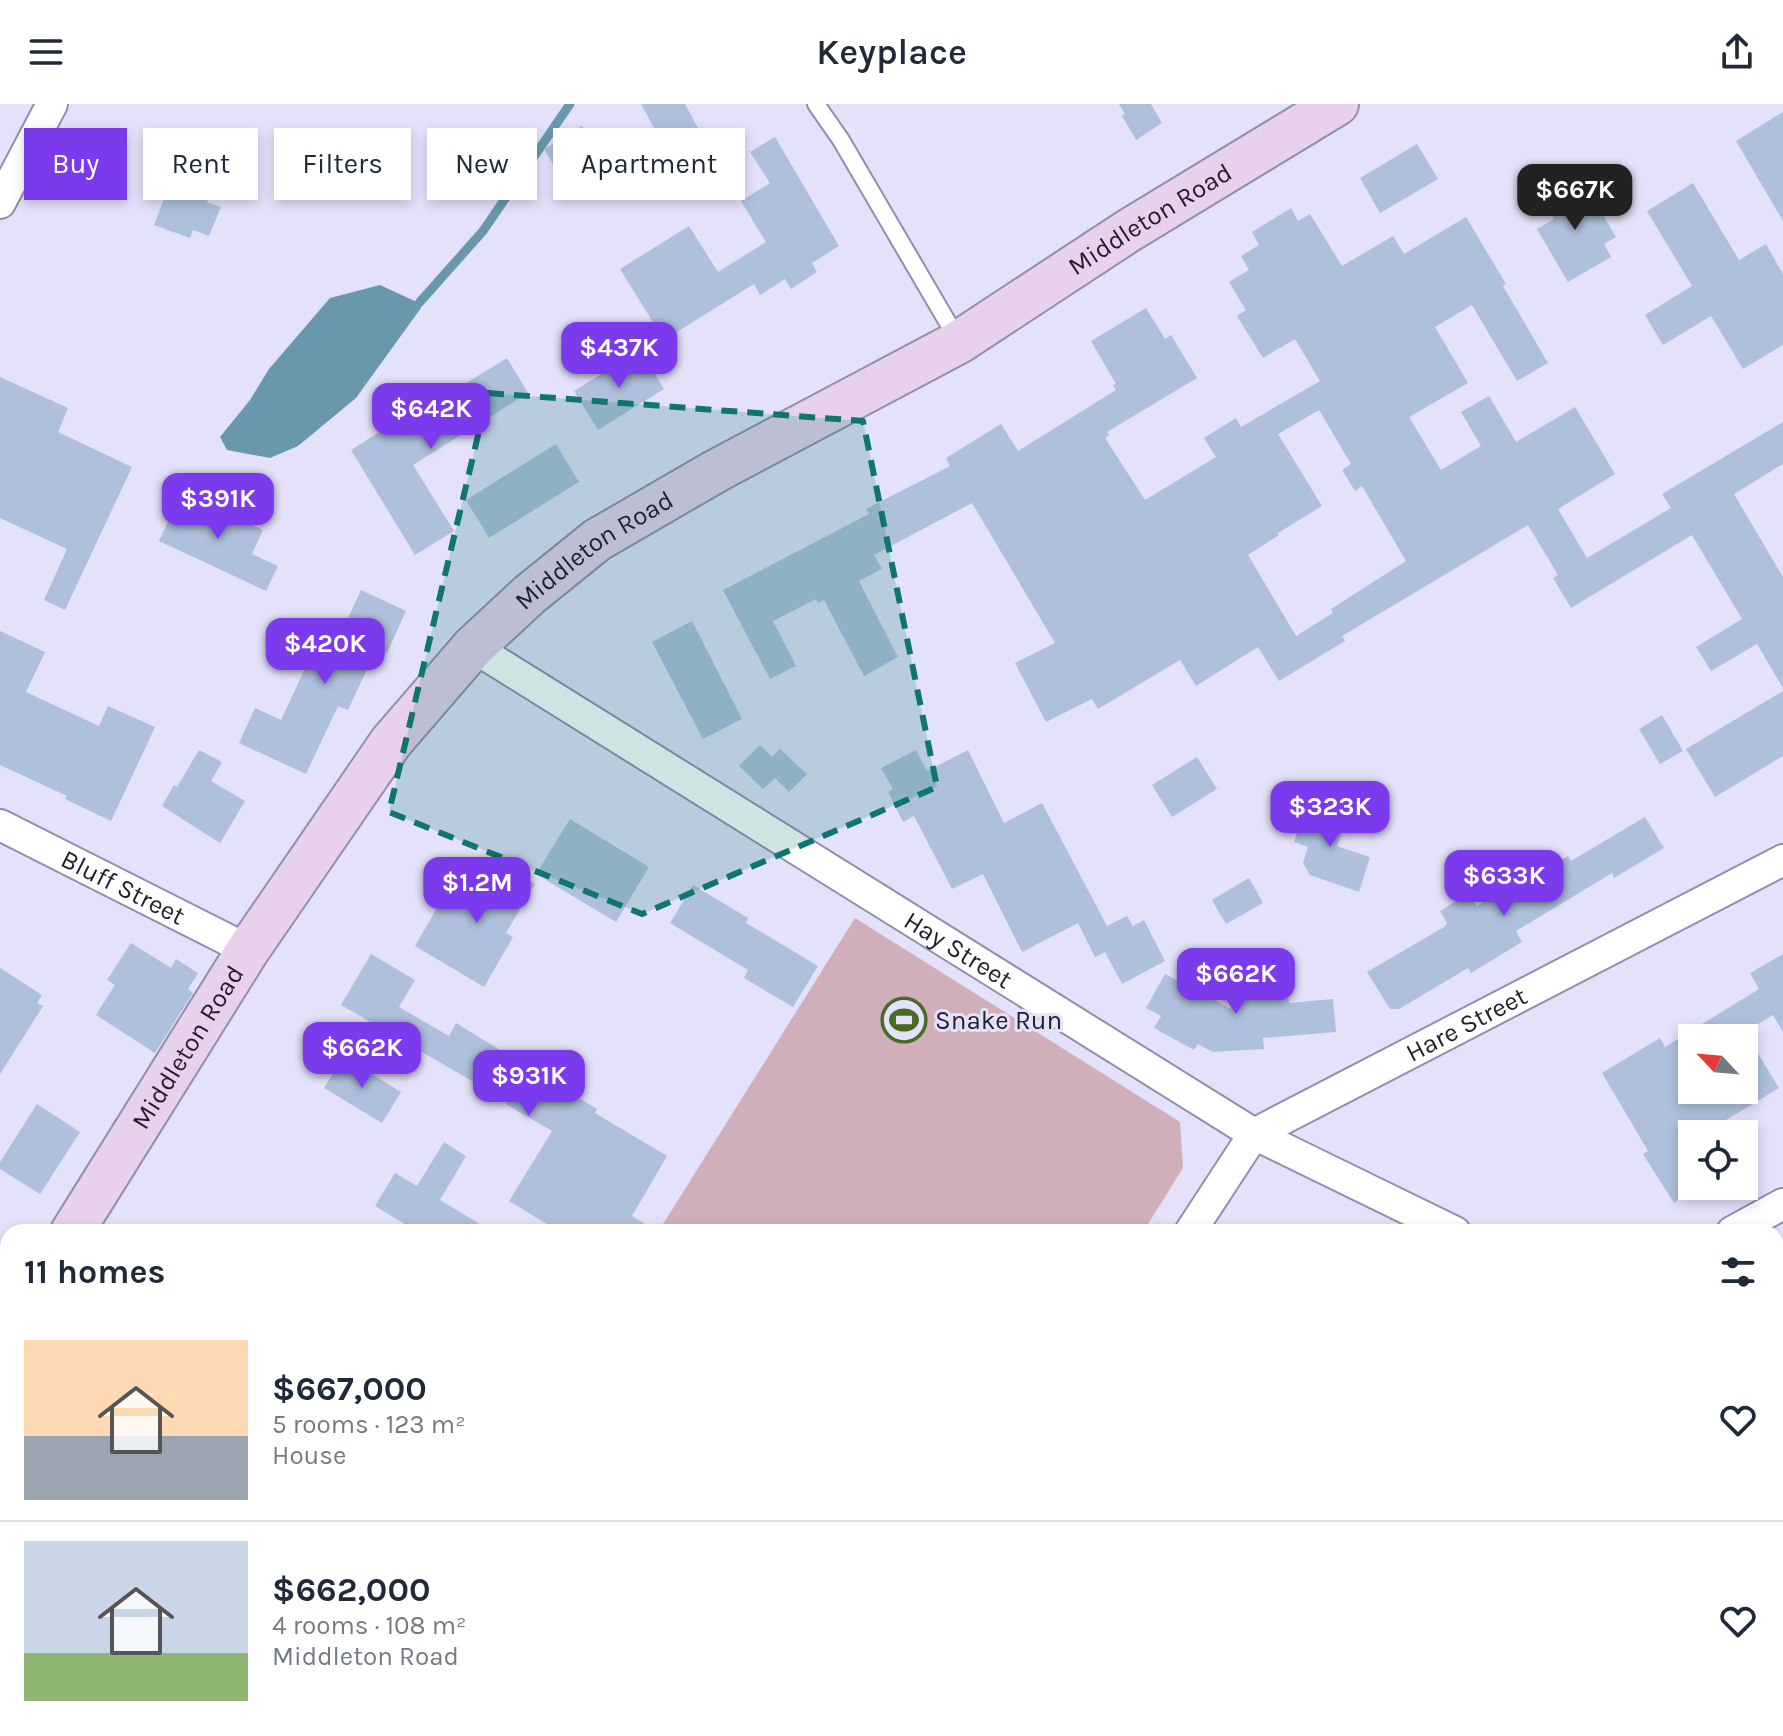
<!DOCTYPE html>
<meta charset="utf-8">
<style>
:root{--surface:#fff;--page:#f6f6f7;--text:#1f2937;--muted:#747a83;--line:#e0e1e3;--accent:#7c3aed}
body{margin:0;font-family:Karla,sans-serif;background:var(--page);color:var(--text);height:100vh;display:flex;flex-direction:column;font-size:30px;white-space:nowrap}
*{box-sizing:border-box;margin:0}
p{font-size:26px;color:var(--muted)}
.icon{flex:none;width:44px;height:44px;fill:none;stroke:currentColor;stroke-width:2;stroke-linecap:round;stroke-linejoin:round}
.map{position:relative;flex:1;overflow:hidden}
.sheet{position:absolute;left:0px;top:1120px;width:1784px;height:512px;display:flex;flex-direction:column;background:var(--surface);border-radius:24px 24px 0 0;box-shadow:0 4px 12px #0003}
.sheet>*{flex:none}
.top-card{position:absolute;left:24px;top:24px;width:800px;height:72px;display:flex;gap:16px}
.needle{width:52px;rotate:296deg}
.controls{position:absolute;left:1678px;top:920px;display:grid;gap:16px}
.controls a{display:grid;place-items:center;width:80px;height:80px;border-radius:0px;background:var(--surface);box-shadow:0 4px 12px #0003;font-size:40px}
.price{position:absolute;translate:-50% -68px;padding:0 18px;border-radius:16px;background:var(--accent);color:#fff;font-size:26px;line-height:52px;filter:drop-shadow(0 2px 4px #0008)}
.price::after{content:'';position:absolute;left:50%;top:48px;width:24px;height:18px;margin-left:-12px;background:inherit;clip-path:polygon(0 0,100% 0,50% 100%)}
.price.on{background:#222;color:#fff}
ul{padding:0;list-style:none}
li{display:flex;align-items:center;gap:24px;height:200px;padding:0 24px}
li+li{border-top:2px solid var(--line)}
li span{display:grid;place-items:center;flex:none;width:224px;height:160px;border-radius:0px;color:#555}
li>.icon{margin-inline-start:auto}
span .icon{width:96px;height:96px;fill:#fffc;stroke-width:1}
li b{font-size:34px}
h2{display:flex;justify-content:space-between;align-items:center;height:96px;padding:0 24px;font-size:34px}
.pill{padding:0 28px;border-radius:0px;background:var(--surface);box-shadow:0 4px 12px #0003;font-size:28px;line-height:72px}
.pill.on{background:var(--accent);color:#fff}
header{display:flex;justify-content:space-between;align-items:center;height:104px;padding:0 24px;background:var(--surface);font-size:36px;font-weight:600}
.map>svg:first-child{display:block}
.green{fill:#d0afbb}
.water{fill:#6998ad}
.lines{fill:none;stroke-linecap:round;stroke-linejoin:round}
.stream{stroke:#6998ad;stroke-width:9}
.building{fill:#aec0dc;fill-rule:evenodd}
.service-casing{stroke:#928eac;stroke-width:20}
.minor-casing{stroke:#928eac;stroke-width:34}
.secondary-casing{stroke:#928eac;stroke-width:46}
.service{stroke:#fff;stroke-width:16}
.minor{stroke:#fff;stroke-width:30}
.secondary{stroke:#e8d1eb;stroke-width:42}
.marked{fill:#0f766e;fill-opacity:0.2;stroke:#0f766e;stroke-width:6;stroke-dasharray:16 10;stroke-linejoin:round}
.labels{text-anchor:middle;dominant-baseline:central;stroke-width:6;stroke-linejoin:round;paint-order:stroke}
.street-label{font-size:26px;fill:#211f2b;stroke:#e4e1fa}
.poi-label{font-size:26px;fill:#211f2b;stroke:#e4e1fa;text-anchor:start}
</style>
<header><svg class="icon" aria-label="menu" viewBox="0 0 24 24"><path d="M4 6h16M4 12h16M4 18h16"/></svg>Keyplace<svg class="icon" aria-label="share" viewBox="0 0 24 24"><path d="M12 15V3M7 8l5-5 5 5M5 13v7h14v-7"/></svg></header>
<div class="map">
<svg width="1783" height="1632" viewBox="0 0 1783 1632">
<rect width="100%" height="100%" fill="#e4e1fa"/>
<path class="green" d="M855 814 1180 1018 1183 1064 1143 1128H658Z"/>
<path class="water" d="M380 181 419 199 421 204 356 294 298 342 270 354 227 346 220 333 250 296 269 265 330 194Z"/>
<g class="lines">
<path class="stream" d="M419 199 483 127 570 0"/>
</g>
<g class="building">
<path d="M641 0H685L699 26 665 44Z"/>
<path d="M1119 0H1151L1162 19 1136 36 1122 12 1125 10Z"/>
<path d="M1783 8V117L1736 37Z"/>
<path d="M582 22 607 62 569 86 544 45Z"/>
<path d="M775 33 839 142 812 159 817 168 791 185 785 175 760 191 754 180 664 236 620 165 689 122 718 168 766 138 741 97 770 79 750 48Z"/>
<path d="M1417 40 1438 75 1380 109 1360 74Z"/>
<path d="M177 61 216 76 207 98 221 103 209 132 193 126 190 134 154 121Z"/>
<path d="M1560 76 1574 101 1591 91 1616 133 1604 140 1611 153 1568 178 1537 125 1554 115 1539 89Z"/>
<path d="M1693 79 1739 156 1766 140 1783 170V241L1743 265 1711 212 1663 241 1645 211 1692 182 1647 107Z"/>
<path d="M1291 104 1298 117 1310 110 1342 162 1393 132 1404 150 1466 113 1506 180 1503 182 1548 259 1517 277 1472 201 1435 223 1468 279 1409 313 1441 366 1481 342 1461 308 1489 292 1516 338 1575 303 1615 370 1558 405 1587 454 1671 404 1662 390 1783 318V360L1734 390 1783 473V584L1757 540 1711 567 1696 543 1742 515 1692 431 1571 504 1553 474 1558 471 1528 421 1342 532 1345 537 1279 577 1258 543 1196 582 1180 556 1098 605 1092 595 1046 618 1015 559 1055 539 972 399 874 451 882 465 859 477 898 553 864 572 824 496 818 499 816 495 773 517 796 562 770 575 723 486 869 410 866 405 950 362 946 354 1001 320 1018 347 1116 286 1113 281 1116 280 1091 237 1146 204 1165 235 1171 231 1197 274 1107 328 1109 331 1105 334 1145 396 1216 353 1204 334 1236 314 1241 323 1320 277 1295 235 1263 254 1237 212 1246 206 1229 178 1249 166 1241 152 1259 141 1252 128ZM1319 306 1351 360 1342 366 1355 387 1362 382 1406 457 1331 505 1333 509 1296 532 1248 451 1279 431 1278 429 1322 402 1278 330Z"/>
<path d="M640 246 664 285 598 326 574 287Z"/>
<path d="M507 254 528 289 413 361 454 427 415 451 351 346 389 322 392 325Z"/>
<path d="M0 273 68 304 58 328 132 363 65 506 44 496 67 445 0 414Z"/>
<path d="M556 340 579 378 489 434 466 396Z"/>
<path d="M182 388 263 426 252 450 278 462 266 487 159 437Z"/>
<path d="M361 486 406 507 387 549 377 544 348 606 338 602 306 670 239 639 255 604 281 616 315 543 331 551Z"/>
<path d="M692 517 742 615 703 635 652 538Z"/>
<path d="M0 527 45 548 26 588 99 622 108 602 155 623 111 717 65 695 67 692 0 661Z"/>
<path d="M1783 587V652L1715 693 1686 645Z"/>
<path d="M1662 611 1683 647 1660 660 1639 625Z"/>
<path d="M760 641 772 653 780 645 807 670 789 688 775 674 763 685 739 662Z"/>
<path d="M199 646 222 658 211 677 245 697 220 739 162 702 174 681 177 683Z"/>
<path d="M916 646 927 667 968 646 1004 719 1042 699 1107 822 1127 812 1133 822 1144 816 1165 857 1122 880 1105 848 1095 853 1078 819 1022 848 983 770 952 785 914 712 903 718 888 688 893 685 881 664Z"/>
<path d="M1197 653 1217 685 1172 713 1152 681Z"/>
<path d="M1306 700 1347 713 1337 742 1370 753 1359 788 1310 771 1303 759 1308 743 1294 738Z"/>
<path d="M1645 713 1664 744 1614 774 1612 769 1516 827 1522 838 1471 869 1468 864 1399 905H1390L1367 868 1444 823 1447 819 1440 807 1469 789 1477 802 1495 791 1497 794 1568 752 1571 757Z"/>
<path d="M570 715 649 763 616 818 536 770Z"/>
<path d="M496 756 535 780 506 829 513 833 484 883 415 842 444 792 467 805Z"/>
<path d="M1249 774 1263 799 1226 820 1212 796Z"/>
<path d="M693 781 748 814 746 819 818 862 793 903 744 874 748 866 670 819Z"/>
<path d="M131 839 171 864 176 855 198 869 188 885 193 889 155 949 96 911 115 881 107 876Z"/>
<path d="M371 850 415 876 399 903 449 932 456 919 597 1005 595 1009 667 1052 632 1112 658 1128H560L509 1097 552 1027 506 1000 508 998 341 901Z"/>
<path d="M1783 850V928L1773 911 1745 928 1779 984 1703 1030H1692V1087L1674 1099 1643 1050 1648 1047 1602 969 1660 934 1665 943 1759 885 1750 869ZM1744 928V986H1692V934H1733Z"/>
<path d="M0 864 42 891 37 899 43 902 0 970Z"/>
<path d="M1165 870 1231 905 1229 877 1259 874 1260 892 1288 889 1289 899 1333 895 1336 928 1263 934 1264 945 1213 948 1198 940 1194 946 1154 924 1161 912 1146 904Z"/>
<path d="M343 953 401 988 382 1019 324 984Z"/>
<path d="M37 1000 80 1028 40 1090 0 1065V1058Z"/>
<path d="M444 1038 466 1052 440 1096 493 1128H418L375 1102 395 1069 417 1082Z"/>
</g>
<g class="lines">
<g class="service-casing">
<path id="service" d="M816 0 841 36 958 236"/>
</g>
<g class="minor-casing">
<g id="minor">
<path d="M0 99 52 0"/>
<path id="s1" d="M473 543 1254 1030 1455 1128"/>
<path id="s2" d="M0 721 248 846"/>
<path id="s3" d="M1190 1128 1254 1030 1783 756"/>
<path d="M1732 1128 1783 1100"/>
<path d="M0 1283 8 1288"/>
<path d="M1776 1376 1783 1384"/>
<path d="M1776 1437 1783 1433"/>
<path d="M95 1632 100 1624"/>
<path d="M656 1632 668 1624"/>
<path d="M1447 1632 1461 1624"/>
</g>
</g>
<g class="secondary-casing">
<g id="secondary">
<path id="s4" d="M72 1128 248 846 391 638 473 543 529 491 597 436 716 367 959 238 1128 127 1337 0"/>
<path d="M0 1244 8 1231"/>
</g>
</g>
<use href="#service" class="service"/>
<use href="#minor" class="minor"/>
<use href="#secondary" class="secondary"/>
</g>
<path class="marked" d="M488 289 863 317 937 683 642 810 389 708Z"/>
<defs>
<g id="stadium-ring" transform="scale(2.3)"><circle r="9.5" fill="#e4e1fa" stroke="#496a21" stroke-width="1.5"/><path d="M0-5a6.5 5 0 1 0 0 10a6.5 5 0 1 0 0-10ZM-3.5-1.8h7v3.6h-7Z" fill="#496a21"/></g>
</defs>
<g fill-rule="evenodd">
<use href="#stadium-ring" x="904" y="916"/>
</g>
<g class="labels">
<g class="street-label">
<text stroke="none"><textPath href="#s4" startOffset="1514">Middleton Road</textPath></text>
<text stroke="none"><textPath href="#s4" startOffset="866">Middleton Road</textPath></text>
<text stroke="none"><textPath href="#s2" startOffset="138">Bluff Street</textPath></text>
<text stroke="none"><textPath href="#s1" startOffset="572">Hay Street</textPath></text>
<text stroke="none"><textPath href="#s3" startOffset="356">Hare Street</textPath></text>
<text stroke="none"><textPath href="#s4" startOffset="218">Middleton Road</textPath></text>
</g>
<g class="poi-label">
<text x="935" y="916">Snake Run</text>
</g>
</g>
</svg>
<div class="controls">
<a><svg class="needle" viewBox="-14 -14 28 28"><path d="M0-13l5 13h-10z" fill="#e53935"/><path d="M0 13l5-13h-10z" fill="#747a83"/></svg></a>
<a><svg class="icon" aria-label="locate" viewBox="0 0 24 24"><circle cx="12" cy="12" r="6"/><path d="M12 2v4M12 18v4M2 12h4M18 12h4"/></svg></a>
</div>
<b class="price on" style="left:1575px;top:128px">$667K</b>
<b class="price" style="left:619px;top:286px">$437K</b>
<b class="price" style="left:431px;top:347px">$642K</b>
<b class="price" style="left:218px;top:437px">$391K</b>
<b class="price" style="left:325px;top:582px">$420K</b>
<b class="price" style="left:1330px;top:745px">$323K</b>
<b class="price" style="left:1504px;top:814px">$633K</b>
<b class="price" style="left:477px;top:821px">$1.2M</b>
<b class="price" style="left:1236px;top:912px">$662K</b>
<b class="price" style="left:362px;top:986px">$662K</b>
<b class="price" style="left:529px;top:1014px">$931K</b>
<div class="top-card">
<a class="pill on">Buy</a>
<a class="pill">Rent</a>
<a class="pill">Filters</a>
<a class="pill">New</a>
<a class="pill">Apartment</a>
</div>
<section class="sheet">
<h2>11 homes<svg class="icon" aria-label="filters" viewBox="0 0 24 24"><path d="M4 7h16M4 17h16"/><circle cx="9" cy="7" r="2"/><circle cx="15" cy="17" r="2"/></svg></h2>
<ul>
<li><span style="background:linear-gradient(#ffd9b3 60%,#9aa5b1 0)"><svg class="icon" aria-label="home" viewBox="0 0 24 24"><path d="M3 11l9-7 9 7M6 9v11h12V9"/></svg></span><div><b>$667,000</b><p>5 rooms · 123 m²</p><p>House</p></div><svg class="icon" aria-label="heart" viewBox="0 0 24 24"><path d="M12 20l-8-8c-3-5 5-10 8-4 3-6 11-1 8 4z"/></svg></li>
<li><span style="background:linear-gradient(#c9d6e8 70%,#8fb573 0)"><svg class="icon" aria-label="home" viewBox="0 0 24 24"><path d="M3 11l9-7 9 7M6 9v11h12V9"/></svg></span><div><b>$662,000</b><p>4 rooms · 108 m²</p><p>Middleton Road</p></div><svg class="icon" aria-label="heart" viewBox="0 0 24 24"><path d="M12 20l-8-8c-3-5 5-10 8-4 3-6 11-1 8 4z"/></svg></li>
</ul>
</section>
</div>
